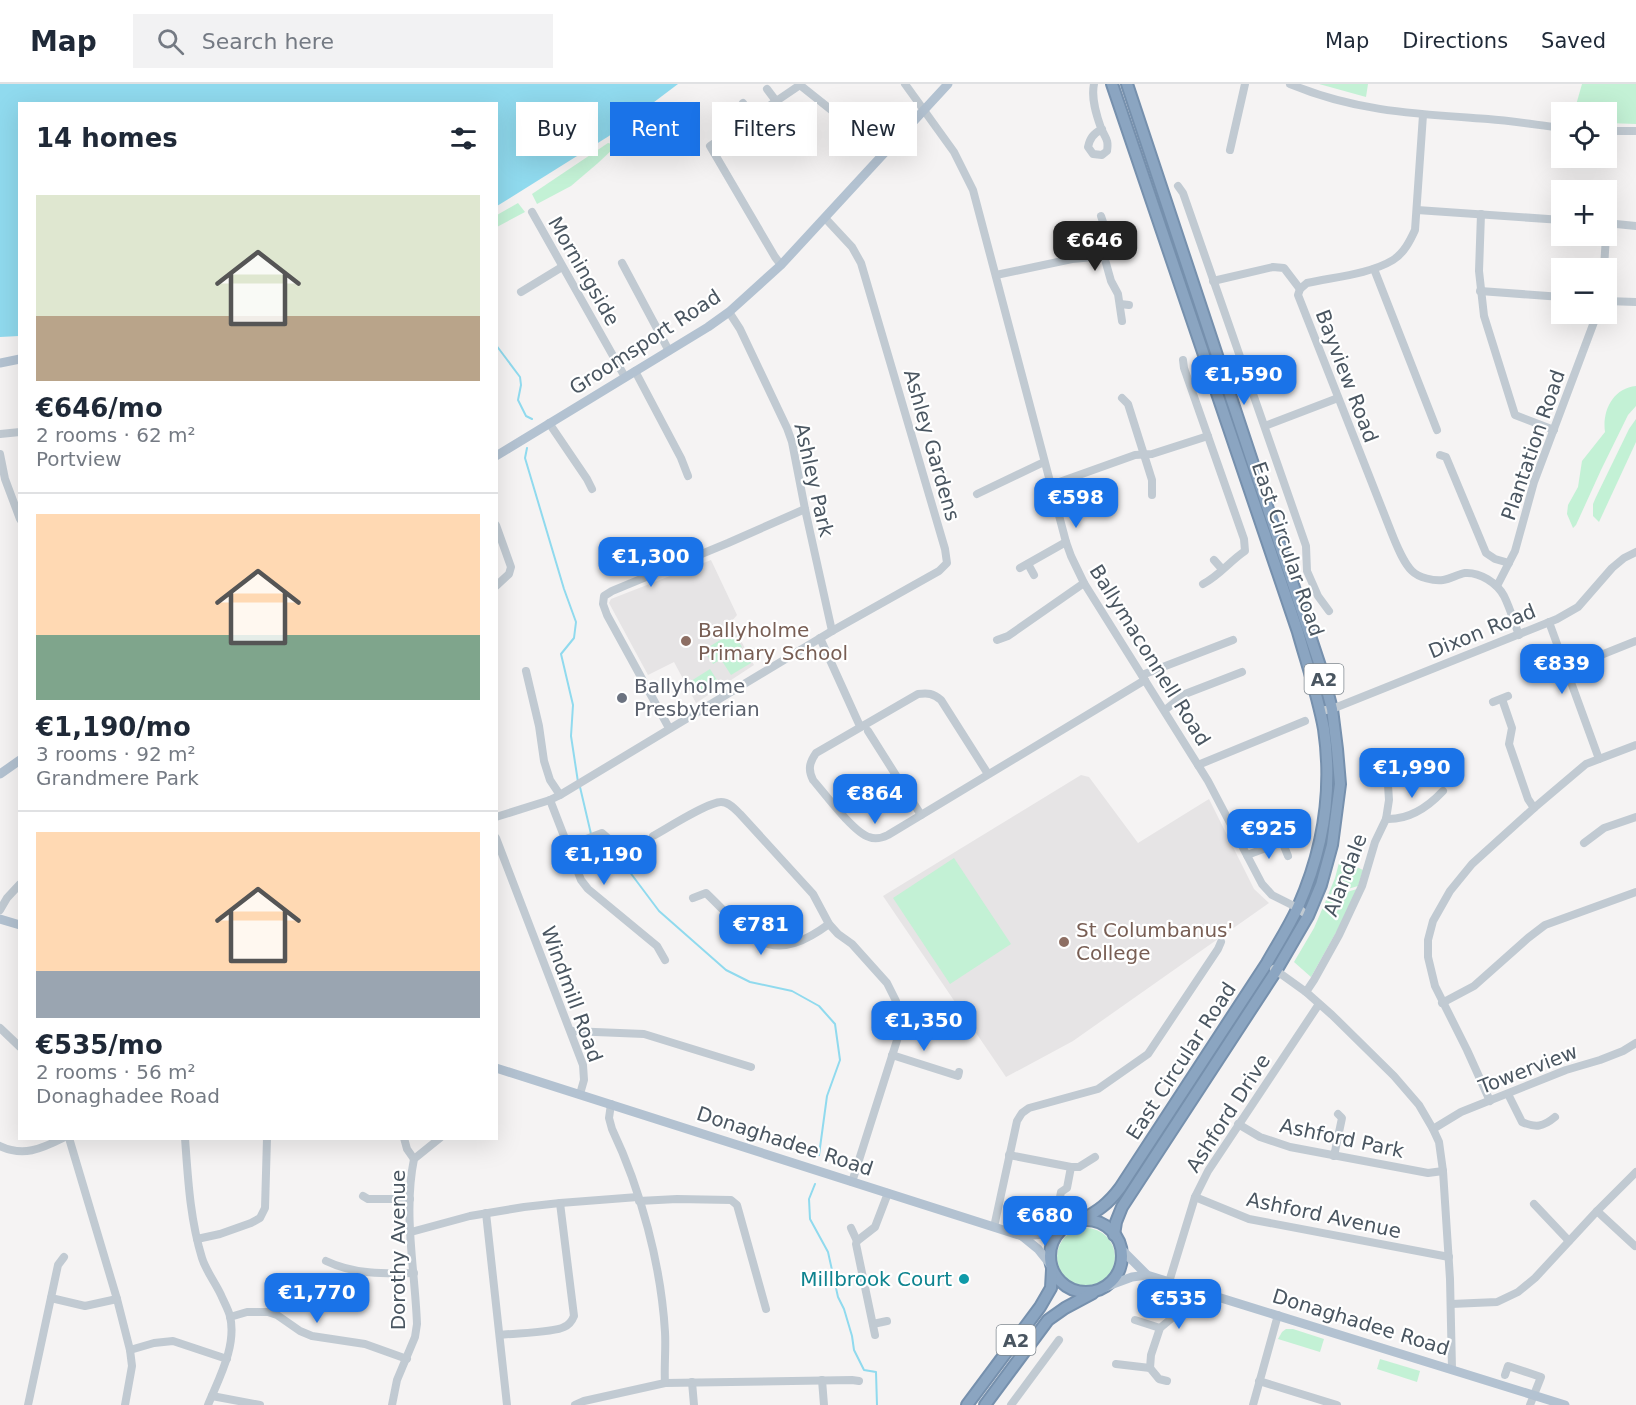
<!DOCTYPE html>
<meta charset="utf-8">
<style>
:root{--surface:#fff;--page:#f2f2f3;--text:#1f2937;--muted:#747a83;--line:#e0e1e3;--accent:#1a73e8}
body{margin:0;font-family:"DejaVu Sans",sans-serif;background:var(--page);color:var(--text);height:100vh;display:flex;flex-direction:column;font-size:22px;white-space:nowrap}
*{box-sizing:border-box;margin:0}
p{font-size:20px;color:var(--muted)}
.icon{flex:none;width:33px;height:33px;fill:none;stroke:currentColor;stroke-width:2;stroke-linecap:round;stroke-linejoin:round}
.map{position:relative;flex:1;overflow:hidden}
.sheet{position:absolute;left:18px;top:18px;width:480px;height:1038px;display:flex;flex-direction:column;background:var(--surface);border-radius:0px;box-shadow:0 6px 24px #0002}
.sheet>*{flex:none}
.hud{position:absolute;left:516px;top:18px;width:570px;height:54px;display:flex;gap:12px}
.controls{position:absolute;left:1551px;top:18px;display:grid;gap:12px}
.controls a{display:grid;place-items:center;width:66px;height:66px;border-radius:0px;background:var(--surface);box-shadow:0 6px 24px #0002;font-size:30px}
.price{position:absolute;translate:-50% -51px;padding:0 14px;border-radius:12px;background:var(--accent);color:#fff;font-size:20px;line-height:39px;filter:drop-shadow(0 2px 3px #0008)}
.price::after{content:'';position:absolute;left:50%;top:36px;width:18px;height:14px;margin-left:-9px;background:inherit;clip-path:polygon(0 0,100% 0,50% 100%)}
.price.on{background:#222;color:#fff}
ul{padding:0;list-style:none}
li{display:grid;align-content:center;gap:12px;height:318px;padding:0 18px}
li+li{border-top:2px solid var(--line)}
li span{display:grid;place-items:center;height:186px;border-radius:0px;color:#555}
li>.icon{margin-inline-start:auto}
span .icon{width:108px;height:108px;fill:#fffc;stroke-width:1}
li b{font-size:26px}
h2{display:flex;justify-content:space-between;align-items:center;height:72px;padding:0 18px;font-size:26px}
.chip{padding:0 21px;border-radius:0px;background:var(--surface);box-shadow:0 6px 24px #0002;font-size:21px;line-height:54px}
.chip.on{background:var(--accent);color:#fff}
header{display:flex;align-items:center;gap:36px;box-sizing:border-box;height:84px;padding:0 30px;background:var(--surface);border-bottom:2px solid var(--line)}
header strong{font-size:28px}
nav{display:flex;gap:33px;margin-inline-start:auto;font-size:21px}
.search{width:420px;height:54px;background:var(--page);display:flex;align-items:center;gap:15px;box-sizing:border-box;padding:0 21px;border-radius:0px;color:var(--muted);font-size:22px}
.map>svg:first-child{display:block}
.education{fill:#e6e4e5}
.green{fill:#c3f1d5}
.water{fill:#90daee}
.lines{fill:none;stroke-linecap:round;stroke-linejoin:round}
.stream{stroke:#90daee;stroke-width:2}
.highway-casing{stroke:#7690ad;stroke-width:14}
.minor{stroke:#c1cad2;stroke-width:8}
.major{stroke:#b3c2d1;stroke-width:9}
.highway{stroke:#8ba5c1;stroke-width:10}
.education-dot{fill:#8d6e63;stroke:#fff;stroke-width:2}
.worship-dot{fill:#6b7280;stroke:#fff;stroke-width:2}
.culture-dot{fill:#0f9aa8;stroke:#fff;stroke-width:2}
.labels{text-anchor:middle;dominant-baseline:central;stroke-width:4.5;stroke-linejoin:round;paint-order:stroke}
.shield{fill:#fff;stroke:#808990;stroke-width:1.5}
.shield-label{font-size:18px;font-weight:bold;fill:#4a5661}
.street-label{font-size:20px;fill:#4a5661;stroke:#fff}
.education-label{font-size:20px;fill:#785e54;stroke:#fff;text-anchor:start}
.worship-label{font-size:20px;fill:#5b616d;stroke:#fff;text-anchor:start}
.culture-label{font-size:20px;fill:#0d838f;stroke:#fff;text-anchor:end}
</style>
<header>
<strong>Map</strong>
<div class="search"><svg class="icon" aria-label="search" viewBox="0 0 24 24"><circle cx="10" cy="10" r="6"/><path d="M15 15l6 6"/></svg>Search here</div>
<nav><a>Map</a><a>Directions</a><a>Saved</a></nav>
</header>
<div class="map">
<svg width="1636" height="1321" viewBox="0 0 1636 1321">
<rect width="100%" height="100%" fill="#f5f3f3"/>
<g class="education">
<path d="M711 476 737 531 731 538 754 581 696 619 674 578 648 591 609 519 611 515Z"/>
<path d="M1081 691 1089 693 1138 759 1209 715 1254 805 1269 819 1073 957 1006 993 883 812Z"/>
</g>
<g class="green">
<path d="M1319 0H1368L1366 13Z"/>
<path d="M1582 0H1636V40L1607 39 1606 28H1574Z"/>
<path d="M608 59 612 60 615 63 598 79 571 102 537 120 532 110Z"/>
<path d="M518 119 525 128 497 143V131Z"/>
<path d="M1636 302V322L1628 331 1601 386 1576 441 1573 444 1567 430 1568 421 1578 403 1582 377 1605 348C1602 327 1613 304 1636 302Z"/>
<path d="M1636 335V358L1599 438 1593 432V420L1596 413 1629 345Z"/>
<path d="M733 548 742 563 713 580 704 566Z"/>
<path d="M742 565 751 579 731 591 722 577Z"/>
<path d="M710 585 719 599 700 611 691 597Z"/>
<path d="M954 774 1011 860 950 900 893 814Z"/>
<path d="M1340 775 1363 786 1358 802 1328 811 1335 794Z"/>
<path d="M1357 805 1339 843 1311 893 1294 878 1314 844 1327 814Z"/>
<circle cx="1086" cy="1173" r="29"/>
<path d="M1286 1245H1293L1324 1255 1320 1268 1278 1255 1282 1248Z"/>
<path d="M1380 1275 1420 1287 1417 1298 1377 1285Z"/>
</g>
<path class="water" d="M0 0H678L609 52 497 122 496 20H20L19 252 0 253Z"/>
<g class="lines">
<g class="stream">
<path d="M496 261 520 293 521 301 518 316 526 332 532 335"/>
<path d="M527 364 525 374 564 505 576 538 574 554 561 570 573 621 571 652 578 698"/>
<path d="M580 703 591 750"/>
<path d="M593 755V757L611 763 659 827 726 886 750 898 792 907 819 922 835 940 840 976 827 1012 819 1071"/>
<path d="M815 1100 809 1115 810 1135 828 1168 838 1213 844 1225 852 1252 854 1266 864 1286 876 1288 877 1321"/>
</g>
<g class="highway-casing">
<g id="highway">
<circle cx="1086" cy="1172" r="36"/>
<path d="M1081 1136C1098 1127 1108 1120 1120 1104L1267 879C1277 861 1289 843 1298 823 1323 767 1333 706 1324 645 1318 612 1307 580 1298 548L1112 0"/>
<path d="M1114 1151 1116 1138 1122 1123 1276 887 1308 832 1321 801 1332 761 1340 700 1337 665 1332 625 1323 591 1127 0"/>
<path d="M967 1321 1040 1223 1051 1204 1052 1186"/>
<path d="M985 1321 1048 1236 1065 1224 1093 1209"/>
</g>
</g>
<g class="minor">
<path d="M905 0 954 68 973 106 1066 458 1071 472 1084 499 1208 697 1262 800 1272 811 1298 824 1308 832"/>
<path d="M1094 0C1091 14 1096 30 1101 44 1105 54 1109 55 1107 67L1102 71 1093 70 1088 63C1090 54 1093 50 1102 45"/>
<path d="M1290 0C1357 28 1418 30 1488 35 1513 37 1537 41 1562 44"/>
<path d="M767 5 776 17"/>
<path d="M743 19 753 33"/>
<path d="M870 26 898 53"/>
<path d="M1423 31 1415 146C1410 157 1404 169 1393 176 1370 190 1334 193 1307 199L1300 205 1298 211 1392 450C1397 462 1403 478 1412 487 1419 494 1434 497 1443 496 1451 495 1458 490 1465 489 1480 488 1497 499 1504 512 1510 524 1514 538 1519 551"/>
<path d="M721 33 731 48"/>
<path d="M1606 47H1636"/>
<path d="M1230 66 1245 0"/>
<path d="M1178 102 1183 109 1306 462 1307 487 1318 512 1329 527"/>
<path d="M1417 126 1562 136"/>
<path d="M532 128 625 293"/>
<path d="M1481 130 1479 187 1484 232 1515 331 1554 346"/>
<path d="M1101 132 1104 141V172L1111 197 1118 210 1122 237"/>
<path d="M1606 139 1636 142"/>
<path d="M622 179 669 267"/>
<path d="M781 181 775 173 710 62 800 1 884 68"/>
<path d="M1604 184 1606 152"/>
<path d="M1374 185 1437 346"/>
<path d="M996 191 1072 175 1104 172"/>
<path d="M1213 197 1273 183 1284 184 1300 205"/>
<path d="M1480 207 1562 213"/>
<path d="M521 208 562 183"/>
<path d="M1606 217 1636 218"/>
<path d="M1120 220 1129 221"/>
<path d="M729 228 740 245 787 344 792 358 805 425 832 547"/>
<path d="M1183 276 1184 284 1244 455 1245 467C1230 477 1219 492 1203 500"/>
<path d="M635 287 681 374 688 392"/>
<path d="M1122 314 1128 320 1152 396V411"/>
<path d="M549 339 587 395 592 405"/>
<path d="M1265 342 1338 314"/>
<path d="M0 350 20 348"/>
<path d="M0 370 5 395 20 435"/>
<path d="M1440 371 1446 373 1486 469 1495 475 1509 479"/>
<path d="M1051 401 1135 371 1152 370 1208 352"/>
<path d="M977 410 1044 378"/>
<path d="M496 441 511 483 509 490 496 502"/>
<path d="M1214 476 1222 485"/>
<path d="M1028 480 1034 491"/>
<path d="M1020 484 1066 458"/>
<path d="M1497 502 1515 467 1534 398 1597 230"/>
<path d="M1549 538 1599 675"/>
<path d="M820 554 859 640 862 642"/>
<path d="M997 556 1008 552 1084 499"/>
<path d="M1566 585 1636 557"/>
<path d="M526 587 539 642 544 677 550 696 560 711"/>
<path d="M1142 591 1233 556"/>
<path d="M1502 615 1512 644 1509 660 1528 715 1534 724"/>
<path d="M1493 618 1508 612"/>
<path d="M1165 626 1185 610 1242 588"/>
<path d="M1320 627 1332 625 1557 535 1578 523 1612 484 1624 474 1636 468"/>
<path d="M669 644 607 531 603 520 604 512 612 507 728 459 805 425"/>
<path d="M868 647 921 731"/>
<path d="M1198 681 1305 637"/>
<path d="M988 690 941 616C933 609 928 609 918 610L816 669C809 679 808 686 813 696 825 710 854 749 869 753 876 756 882 754 888 751L1145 596"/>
<path d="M550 716 581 796 588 805 657 862 665 876"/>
<path d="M496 733 550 716 560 711 832 547 939 487 947 479 945 465 861 179 852 163 825 134"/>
<path d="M1386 735C1408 736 1428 723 1443 707"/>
<path d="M1277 745 1288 772"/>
<path d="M653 752C666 745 708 718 721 718 729 718 735 725 740 730L813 810 829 840 838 850 852 860 887 899 896 917 901 936 899 950 852 1098"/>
<path d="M496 754 583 981 584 996 580 1010"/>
<path d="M1584 759 1604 744 1636 733"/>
<path d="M568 762 602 749 626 770"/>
<path d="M1247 771 1282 758"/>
<path d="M693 814 706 809C751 852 768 885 829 840"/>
<path d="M0 826 7 814 20 800"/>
<path d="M1274 885 1306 908 1332 931 1394 992 1419 1021 1433 1045 1439 1058 1443 1087 1450 1195 1452 1285"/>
<path d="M1306 908 1314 896 1339 851 1362 802 1375 758 1386 735 1389 716 1388 701 1379 680"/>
<path d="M1442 919 1474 902 1528 854 1545 841 1636 808"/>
<path d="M0 944 20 963"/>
<path d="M571 947 644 950 751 983"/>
<path d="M892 971 958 992 959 988"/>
<path d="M1508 1010 1522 1038C1536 1044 1543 1043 1555 1033"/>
<path d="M1490 1017 1467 966 1435 902 1428 873V856L1433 837 1450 807 1472 780 1534 724 1586 680 1636 661"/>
<path d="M1238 1040 1260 1053 1290 1063 1428 1089 1443 1087"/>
<path d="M1433 1045 1461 1028 1566 986 1600 976 1623 967 1636 959"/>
<path d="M69 1054 117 1215 130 1266 132 1282 125 1321"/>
<path d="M185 1054C188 1095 190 1135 202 1174 206 1187 215 1198 221 1211 224 1218 228 1225 230 1232 237 1262 219 1294 208 1321"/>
<path d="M404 1054 407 1065 414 1075"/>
<path d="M0 1062C23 1073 41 1065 63 1054"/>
<path d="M1009 1071 1071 1083H1079L1095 1073"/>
<path d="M1334 1072 1342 1034 1338 1030"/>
<path d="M363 1112 368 1115H410"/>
<path d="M1195 1113 1249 1135 1449 1173"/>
<path d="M639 1117 677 1115 731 1116 737 1121 766 1225"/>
<path d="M1534 1120 1569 1157"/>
<path d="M1066 1127 1060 1113 1061 1108 1067 1104 1071 1083"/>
<path d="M1597 1127 1635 1162"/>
<path d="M486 1129 507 1321"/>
<path d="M994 1143 1017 1037 1022 1029 1029 1024 1098 1005 1148 970 1218 865 1221 858"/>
<path d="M851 1144 857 1157"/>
<path d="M411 1148 470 1132 524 1123 560 1119 638 1113"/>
<path d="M197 1155 220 1150 251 1139 260 1134 265 1124 267 1054"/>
<path d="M326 1177C353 1190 384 1190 414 1189"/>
<path d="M1169 1198 1195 1113 1208 1087 1319 920"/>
<path d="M51 1214 85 1222 117 1215"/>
<path d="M1451 1220 1497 1218 1518 1208 1535 1194 1597 1127 1636 1088"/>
<path d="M230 1233 247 1228H268L277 1231 300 1247 312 1252 365 1260 407 1275"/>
<path d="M1135 1236 1160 1244"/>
<path d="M873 1240 887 1237"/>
<path d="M500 1251C514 1249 553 1249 564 1243 569 1241 572 1237 574 1232L560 1119"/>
<path d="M875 1251 856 1160 857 1157 875 1143 888 1109"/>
<path d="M130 1266 154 1259 173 1257 227 1275"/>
<path d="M1116 1280 1150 1284 1159 1295 1167 1297"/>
<path d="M1150 1284 1151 1271 1160 1244 1172 1234 1182 1201"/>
<path d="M1505 1291 1508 1282 1541 1293 1530 1321"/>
<path d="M822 1296 824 1321"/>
<path d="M1259 1297 1337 1321"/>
<path d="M692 1298 694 1321"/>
<path d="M665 1299 852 1296 859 1297"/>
<path d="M212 1312 260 1321"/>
<path d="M28 1321 58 1181 64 1173"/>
<path d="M392 1321 397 1296 415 1253 417 1240C415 1186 403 1129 414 1075L440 1054"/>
<path d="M575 1321 584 1317 665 1299C664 1282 666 1265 665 1248 661 1181 641 1106 612 1045L609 1034 611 1020"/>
<path d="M1011 1321 1059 1256"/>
<path d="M1253 1321 1278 1231"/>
</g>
<g class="major">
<path d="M0 279 20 275"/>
<path d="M496 372 708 243 729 228 781 181 948 0"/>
<path d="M0 690 20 676"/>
<path d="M0 835 20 841"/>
<path d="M496 984 1022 1152 1045 1150 1062 1144"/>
<path d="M1022 1152 1038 1165 1050 1180"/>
<path d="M1122 1166 1147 1191 1565 1321"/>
<path d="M1105 1203 1132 1193 1147 1191"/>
</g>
<use href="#highway" class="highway"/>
</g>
<g class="education-dot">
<circle cx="686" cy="557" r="6"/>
<circle cx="1064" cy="858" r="6"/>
</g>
<circle class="worship-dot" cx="622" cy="614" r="6"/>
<circle class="culture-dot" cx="964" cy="1195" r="6"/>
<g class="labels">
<g class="shield">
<rect x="1304.5" y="580" width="39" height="30" rx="4.5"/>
<rect x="996.5" y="1241" width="39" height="30" rx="4.5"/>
</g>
<g class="shield-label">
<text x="1324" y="595">A2</text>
<text x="1016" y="1256">A2</text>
</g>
<g class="street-label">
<text transform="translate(584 187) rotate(60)">Morningside</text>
<text transform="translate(645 258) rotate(-33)">Groomsport Road</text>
<text transform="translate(1347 292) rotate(69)">Bayview Road</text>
<text transform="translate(932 361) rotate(74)">Ashley Gardens</text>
<text transform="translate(1533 361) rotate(-71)">Plantation Road</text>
<text transform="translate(814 396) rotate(77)">Ashley Park</text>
<text transform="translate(1288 465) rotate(71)">East Circular Road</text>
<text transform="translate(1482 547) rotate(-22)">Dixon Road</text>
<text transform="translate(1150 571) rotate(58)">Ballymaconnell Road</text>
<text transform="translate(1345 791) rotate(-69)">Alandale</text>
<text transform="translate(572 910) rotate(70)">Windmill Road</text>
<text transform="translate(1181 977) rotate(-57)">East Circular Road</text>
<text transform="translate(1528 985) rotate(-21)">Towerview</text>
<text transform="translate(1228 1029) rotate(-57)">Ashford Drive</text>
<text transform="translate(1342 1054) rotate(12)">Ashford Park</text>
<text transform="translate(785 1057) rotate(18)">Donaghadee Road</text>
<text transform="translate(1324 1131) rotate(12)">Ashford Avenue</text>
<text transform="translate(398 1166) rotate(-90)">Dorothy Avenue</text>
<text transform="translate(1361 1238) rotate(17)">Donaghadee Road</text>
</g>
<g class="education-label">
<text x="698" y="546">Ballyholme<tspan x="698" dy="23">Primary School</tspan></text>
<text x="1076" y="846">St Columbanus'<tspan x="1076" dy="23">College</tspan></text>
</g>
<g class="worship-label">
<text x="634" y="602">Ballyholme<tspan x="634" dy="23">Presbyterian</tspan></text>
</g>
<g class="culture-label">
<text x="952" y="1195">Millbrook Court</text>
</g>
</g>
</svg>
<div class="controls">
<a><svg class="icon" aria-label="locate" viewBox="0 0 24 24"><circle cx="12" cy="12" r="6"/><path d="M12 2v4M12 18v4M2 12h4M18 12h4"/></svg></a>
<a>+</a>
<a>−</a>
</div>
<b class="price on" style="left:1095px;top:188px">€646</b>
<b class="price" style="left:1244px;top:322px">€1,590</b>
<b class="price" style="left:1076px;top:445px">€598</b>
<b class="price" style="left:651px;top:504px">€1,300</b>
<b class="price" style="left:1562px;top:611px">€839</b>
<b class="price" style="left:1412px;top:715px">€1,990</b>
<b class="price" style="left:875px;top:741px">€864</b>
<b class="price" style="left:1269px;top:776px">€925</b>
<b class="price" style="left:604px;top:802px">€1,190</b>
<b class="price" style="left:761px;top:872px">€781</b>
<b class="price" style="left:924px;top:968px">€1,350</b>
<b class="price" style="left:1045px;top:1163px">€680</b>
<b class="price" style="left:317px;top:1240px">€1,770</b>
<b class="price" style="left:1179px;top:1246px">€535</b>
<div class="hud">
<a class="chip">Buy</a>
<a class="chip on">Rent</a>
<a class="chip">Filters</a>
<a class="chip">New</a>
</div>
<section class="sheet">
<h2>14 homes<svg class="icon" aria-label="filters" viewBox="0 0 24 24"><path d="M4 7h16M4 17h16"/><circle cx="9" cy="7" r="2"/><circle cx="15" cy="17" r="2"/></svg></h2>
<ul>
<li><span style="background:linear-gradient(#dfe7d0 65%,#b9a48a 0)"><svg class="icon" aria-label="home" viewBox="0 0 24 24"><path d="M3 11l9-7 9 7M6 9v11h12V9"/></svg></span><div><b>€646/mo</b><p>2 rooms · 62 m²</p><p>Portview</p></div></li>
<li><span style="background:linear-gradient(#ffd9b3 65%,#7fa58c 0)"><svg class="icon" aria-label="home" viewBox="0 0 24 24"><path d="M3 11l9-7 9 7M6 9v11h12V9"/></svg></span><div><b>€1,190/mo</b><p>3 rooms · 92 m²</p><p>Grandmere Park</p></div></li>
<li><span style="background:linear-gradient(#ffd9b3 75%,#9aa5b1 0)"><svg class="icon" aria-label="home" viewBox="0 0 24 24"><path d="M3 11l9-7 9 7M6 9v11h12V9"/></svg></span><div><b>€535/mo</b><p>2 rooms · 56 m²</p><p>Donaghadee Road</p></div></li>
</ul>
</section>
</div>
